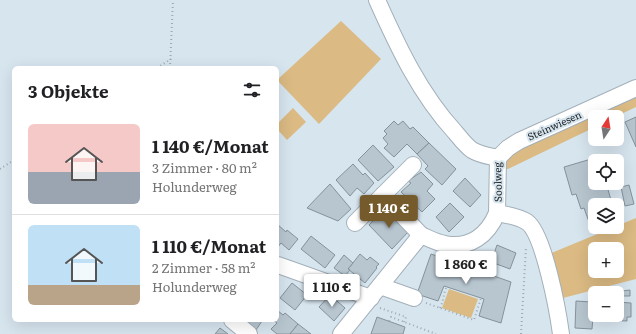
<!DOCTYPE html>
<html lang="de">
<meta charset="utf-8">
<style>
:root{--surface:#fff;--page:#f6f6f6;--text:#202124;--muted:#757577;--line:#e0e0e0;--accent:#755b2c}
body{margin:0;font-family:Literata,serif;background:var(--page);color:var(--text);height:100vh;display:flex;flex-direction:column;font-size:15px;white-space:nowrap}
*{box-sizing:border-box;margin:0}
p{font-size:13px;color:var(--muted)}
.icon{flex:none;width:22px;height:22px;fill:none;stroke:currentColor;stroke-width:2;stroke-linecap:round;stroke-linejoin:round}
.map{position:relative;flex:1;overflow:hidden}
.details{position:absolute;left:12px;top:66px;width:267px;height:256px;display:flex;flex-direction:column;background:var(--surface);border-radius:6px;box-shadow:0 4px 16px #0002}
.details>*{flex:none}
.needle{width:26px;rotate:12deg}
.buttons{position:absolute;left:588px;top:110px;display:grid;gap:8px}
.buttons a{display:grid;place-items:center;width:36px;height:36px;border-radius:6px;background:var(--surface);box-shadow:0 4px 16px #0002;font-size:20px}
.price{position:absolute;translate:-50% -34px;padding:0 9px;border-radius:4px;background:#fff;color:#222;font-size:13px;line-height:26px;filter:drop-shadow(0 1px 2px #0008)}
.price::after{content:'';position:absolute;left:50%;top:24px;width:12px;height:9px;margin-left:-6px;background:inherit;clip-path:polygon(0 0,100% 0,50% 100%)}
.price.selected{background:var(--accent);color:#fff}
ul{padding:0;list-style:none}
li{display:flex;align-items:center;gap:12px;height:100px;padding:0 16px}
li+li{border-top:1px solid var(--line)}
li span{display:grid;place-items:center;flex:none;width:112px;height:80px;border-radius:6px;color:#555}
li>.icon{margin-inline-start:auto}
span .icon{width:48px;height:48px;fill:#fffc;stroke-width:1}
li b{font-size:17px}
h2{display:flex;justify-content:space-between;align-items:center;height:48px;padding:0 16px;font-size:17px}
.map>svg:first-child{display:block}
.green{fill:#dbba83;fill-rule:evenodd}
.building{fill:#b8c6d0;stroke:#85929b}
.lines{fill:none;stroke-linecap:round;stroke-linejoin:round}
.minor-casing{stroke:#a3b0b9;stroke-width:18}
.path{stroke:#9ea9b1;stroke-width:2;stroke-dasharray:1 3;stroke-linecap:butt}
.minor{stroke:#fff;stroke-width:16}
.labels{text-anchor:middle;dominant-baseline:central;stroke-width:4;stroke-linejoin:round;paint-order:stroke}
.street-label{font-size:10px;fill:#1d2225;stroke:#d7e5ef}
</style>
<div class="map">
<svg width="636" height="334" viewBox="0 0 636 334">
<rect width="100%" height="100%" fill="#d7e5ef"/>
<g class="green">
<path d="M341 21 381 59 319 124 277 80Z"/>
<path d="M636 96V107L615 117H595V127L508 169 499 170 487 160Z"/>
<path d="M293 108 306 122 287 140 277 129V124Z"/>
<path d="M636 218V279L559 299 549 254ZM595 249H617V271H595Z"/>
<path d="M449 289 478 299 471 318 442 308Z"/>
</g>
<g class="building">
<path d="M636 117V147L625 122Z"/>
<path d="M394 121 398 125 403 121 410 129 413 127 429 143 417 154 407 144 394 157 384 148 388 144 383 138 387 134 384 131Z"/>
<path d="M429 143 456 169 442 185 425 169 428 166 417 154Z"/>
<path d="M373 145 394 167 378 181 358 160Z"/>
<path d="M598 157 599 161H595V183H606L611 200 605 202 607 205H595V221L589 222 584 208 581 209 576 194 572 195 564 167Z"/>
<path d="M353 164 363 175 365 173 374 183 364 194 357 188 350 196 336 180Z"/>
<path d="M421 172 433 184 427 191 435 199 422 212 401 192 411 183 408 181Z"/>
<path d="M465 178 481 195 470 207 453 191Z"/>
<path d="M330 184 351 209 338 221 307 208Z"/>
<path d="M629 185 634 204 625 206 621 187Z"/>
<path d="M450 203 464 217 449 232 436 217Z"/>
<path d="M384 209 409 231 392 249 369 225Z"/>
<path d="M277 224 286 232 287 230 298 239 289 250 281 243 277 248Z"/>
<path d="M311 236 335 255 325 268 301 249Z"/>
<path d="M497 245 516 253 510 269 491 262Z"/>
<path d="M360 254 367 260 370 257 379 264 376 267 377 268 365 283 348 269Z"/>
<path d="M431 254 511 282 501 323 479 316 484 299 444 286 438 301 417 294Z"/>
<path d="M344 255 353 263 348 269 350 270 345 276 334 268Z"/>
<path d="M292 283 307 295 295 310 280 298Z"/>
<path d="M630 290V296H622V291Z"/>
<path d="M330 295 345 308 334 321 319 307Z"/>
<path d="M591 295 595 296V315H598V317H593L592 329 575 328 576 301 591 302Z"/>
<path d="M617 302 631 303V317H627V321L603 320V315H617Z"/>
<path d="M277 310 283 315 285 313 298 324 290 334H277L271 329 277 323 273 320H277Z"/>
<path d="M377 317 405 327 403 334H371Z"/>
<path d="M246 320H261L262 321 256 330 245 321Z"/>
<path d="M298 324 311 334H290Z"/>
<path d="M220 328 228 334H215Z"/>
</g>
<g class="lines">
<g class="minor-casing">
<g id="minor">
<path d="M377 0C398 47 420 94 455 132 460 138 466 146 472 150 480 155 489 156 498 158L497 213C507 215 518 216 527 222 544 234 558 312 561 334"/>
<path d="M498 158 508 148 519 141 636 88"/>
<path d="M383 195 421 235"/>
<path d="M355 223 413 165"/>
<path d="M278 265 371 298"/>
<path d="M380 286 414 298"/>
<path d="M232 320 249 334"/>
<path d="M341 334 421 235C428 238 437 243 445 244 470 249 488 235 497 213"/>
</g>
</g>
<g class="path">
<path d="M157 68 171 59"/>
<path d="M170 68 173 0"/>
<path d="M0 169 14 160"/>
<path d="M426 303 474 320 481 298"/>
<path d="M380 308 406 317 404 322"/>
<path d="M440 308C444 300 443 294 447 286"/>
<path d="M389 321 391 317 436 334"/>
<path d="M521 334 526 247"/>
</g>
<use href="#minor" class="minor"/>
</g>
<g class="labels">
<g class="street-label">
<text transform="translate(554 125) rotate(-24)">Steinwiesen</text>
<text transform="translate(497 182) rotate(-91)">Soolweg</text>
</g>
</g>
</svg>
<div class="buttons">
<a><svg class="needle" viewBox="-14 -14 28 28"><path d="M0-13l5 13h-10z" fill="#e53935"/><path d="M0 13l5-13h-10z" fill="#757577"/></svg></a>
<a><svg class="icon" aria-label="locate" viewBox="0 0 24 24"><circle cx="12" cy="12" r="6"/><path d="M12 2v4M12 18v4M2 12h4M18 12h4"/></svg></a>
<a><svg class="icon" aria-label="layers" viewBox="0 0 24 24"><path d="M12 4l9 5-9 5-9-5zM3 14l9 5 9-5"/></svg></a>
<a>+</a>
<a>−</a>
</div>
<b class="price selected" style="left:389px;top:229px">1 140 €</b>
<b class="price" style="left:466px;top:285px">1 860 €</b>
<b class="price" style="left:332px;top:308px">1 110 €</b>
<section class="details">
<h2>3 Objekte<svg class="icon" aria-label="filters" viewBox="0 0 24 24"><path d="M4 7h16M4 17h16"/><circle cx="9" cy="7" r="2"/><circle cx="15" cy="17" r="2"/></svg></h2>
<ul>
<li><span style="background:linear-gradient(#f6c9c9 60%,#9aa5b1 0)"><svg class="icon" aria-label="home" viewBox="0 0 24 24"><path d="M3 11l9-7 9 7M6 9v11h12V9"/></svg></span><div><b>1 140 €/Monat</b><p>3 Zimmer · 80 m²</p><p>Holunderweg</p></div></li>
<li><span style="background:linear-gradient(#bfe0f5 75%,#b9a48a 0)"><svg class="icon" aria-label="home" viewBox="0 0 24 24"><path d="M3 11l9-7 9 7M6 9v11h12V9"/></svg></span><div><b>1 110 €/Monat</b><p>2 Zimmer · 58 m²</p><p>Holunderweg</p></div></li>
</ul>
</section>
</div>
